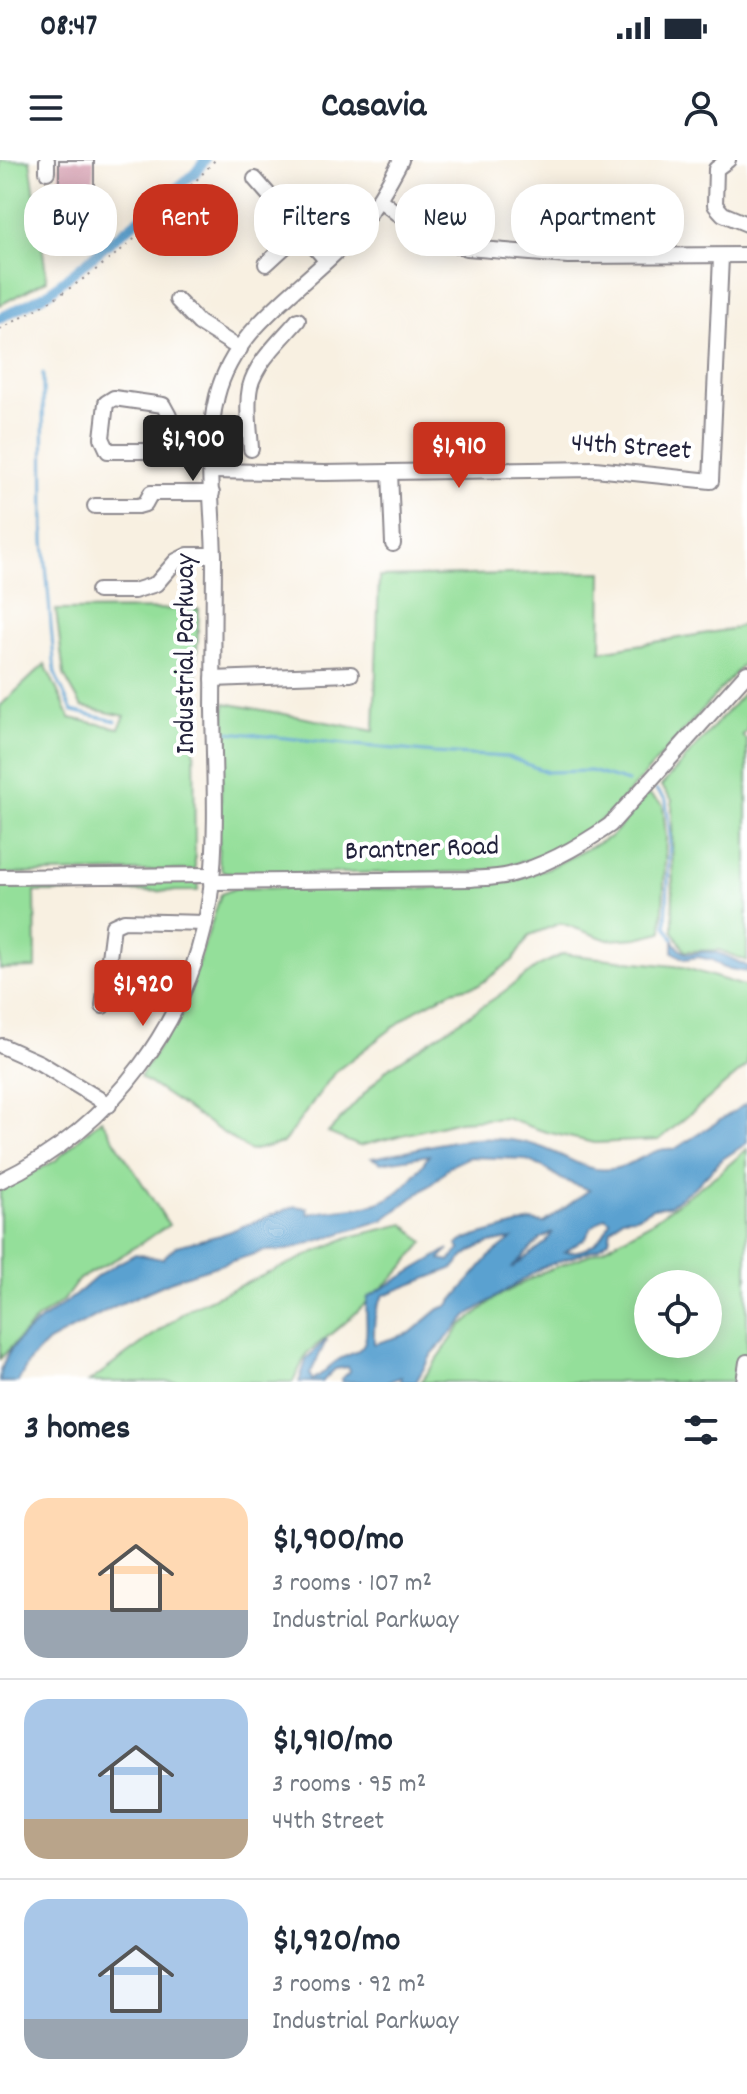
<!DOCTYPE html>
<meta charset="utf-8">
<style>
:root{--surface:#fff;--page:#f2f2f3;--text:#1f2937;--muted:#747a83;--line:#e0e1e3;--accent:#c8321e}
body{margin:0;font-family:Dekko,sans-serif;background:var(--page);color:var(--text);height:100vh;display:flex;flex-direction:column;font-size:30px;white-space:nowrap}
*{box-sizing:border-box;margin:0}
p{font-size:26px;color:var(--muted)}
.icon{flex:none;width:44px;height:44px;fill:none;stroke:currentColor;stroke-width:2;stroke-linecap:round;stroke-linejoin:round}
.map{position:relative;height:1222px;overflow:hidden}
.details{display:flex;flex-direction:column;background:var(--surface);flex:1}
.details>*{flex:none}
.banner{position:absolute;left:24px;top:24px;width:700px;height:72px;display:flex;gap:16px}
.buttons{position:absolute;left:634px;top:1110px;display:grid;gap:16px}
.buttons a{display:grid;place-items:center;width:88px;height:88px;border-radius:50%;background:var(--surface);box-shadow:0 4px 20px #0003;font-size:40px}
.price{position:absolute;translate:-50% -68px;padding:0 18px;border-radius:8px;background:var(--accent);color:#fff;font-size:26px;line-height:52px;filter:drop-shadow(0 2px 4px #0008)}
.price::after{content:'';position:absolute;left:50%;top:48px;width:24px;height:18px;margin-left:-12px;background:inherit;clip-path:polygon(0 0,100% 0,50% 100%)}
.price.active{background:#222;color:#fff}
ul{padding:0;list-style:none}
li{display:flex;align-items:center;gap:24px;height:200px;padding:0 24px}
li+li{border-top:2px solid var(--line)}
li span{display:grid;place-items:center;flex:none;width:224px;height:160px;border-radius:24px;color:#555}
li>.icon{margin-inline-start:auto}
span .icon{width:96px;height:96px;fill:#fffc;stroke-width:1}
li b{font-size:34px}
h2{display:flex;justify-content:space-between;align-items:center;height:96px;padding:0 24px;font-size:34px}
.pill{padding:0 28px;border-radius:32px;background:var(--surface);box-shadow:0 4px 20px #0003;font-size:28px;line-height:72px}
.pill.active{background:var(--accent);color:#fff}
.status{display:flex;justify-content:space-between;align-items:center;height:56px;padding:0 40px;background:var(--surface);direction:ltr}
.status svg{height:22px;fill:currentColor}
header{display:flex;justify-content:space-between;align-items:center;height:104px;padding:0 24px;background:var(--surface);font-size:36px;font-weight:700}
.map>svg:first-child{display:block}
.green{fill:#94df9a;stroke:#5b806a;stroke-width:2;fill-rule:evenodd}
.water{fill:#5aa1d0;stroke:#3e6286;stroke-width:2;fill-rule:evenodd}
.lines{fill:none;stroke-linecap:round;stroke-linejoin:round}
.stream{stroke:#5aa1d0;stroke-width:3}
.canal{stroke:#5aa1d0;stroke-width:10}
.building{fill:#d8a5b5}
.minor-casing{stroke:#8d898e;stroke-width:18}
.path{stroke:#8d898e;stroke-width:2;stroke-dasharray:2 6;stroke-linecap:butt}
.minor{stroke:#fff;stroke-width:14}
.labels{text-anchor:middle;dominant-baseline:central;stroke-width:8;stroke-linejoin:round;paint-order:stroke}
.street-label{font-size:28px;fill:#22223b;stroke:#fff}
</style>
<div class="status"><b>08:47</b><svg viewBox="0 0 49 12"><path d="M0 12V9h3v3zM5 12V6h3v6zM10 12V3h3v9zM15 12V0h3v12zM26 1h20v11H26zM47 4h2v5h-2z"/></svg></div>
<header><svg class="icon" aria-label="menu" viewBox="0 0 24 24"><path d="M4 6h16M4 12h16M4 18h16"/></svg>Casavia<svg class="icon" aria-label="person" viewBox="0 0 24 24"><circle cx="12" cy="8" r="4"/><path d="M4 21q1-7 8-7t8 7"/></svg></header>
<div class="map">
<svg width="747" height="1222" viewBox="0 0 747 1222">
<rect width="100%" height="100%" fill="#fff"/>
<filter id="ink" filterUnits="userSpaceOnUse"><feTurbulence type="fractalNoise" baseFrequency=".0125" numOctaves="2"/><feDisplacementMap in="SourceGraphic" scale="16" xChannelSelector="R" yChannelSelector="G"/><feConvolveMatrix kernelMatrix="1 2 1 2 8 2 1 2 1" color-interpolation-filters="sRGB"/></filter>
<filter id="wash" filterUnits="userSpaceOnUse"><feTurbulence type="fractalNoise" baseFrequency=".006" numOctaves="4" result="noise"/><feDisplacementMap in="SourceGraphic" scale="32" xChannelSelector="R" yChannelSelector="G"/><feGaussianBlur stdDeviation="1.8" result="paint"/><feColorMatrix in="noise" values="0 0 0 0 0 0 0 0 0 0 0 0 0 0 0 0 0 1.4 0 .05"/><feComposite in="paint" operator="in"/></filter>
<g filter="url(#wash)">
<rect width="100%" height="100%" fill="#f8f0e1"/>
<g class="green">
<path d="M0 0H30L47 120 0 145Z"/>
<path d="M602 412 601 491 732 469 747 463V500L612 651 576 680 532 699 501 708 472 712 234 714 222 711 218 698 225 543 374 571 379 417Z"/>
<path d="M199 449 194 562 195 710 0 714V546L45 504 70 558 119 568 125 556 82 547 64 515 56 450Z"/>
<path d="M747 529V571L742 576 747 580V801L719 790 685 791 673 771 672 640 661 626Z"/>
<path d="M648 634 663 645 666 678 662 772 637 778 608 780 561 763 530 775 513 800 479 825 452 831 416 850 335 912 283 983 250 991 140 917 184 846 221 734 236 728 422 729 513 721 553 706 612 676Z"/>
<path d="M199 718 198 731 35 732 36 808 0 809V721Z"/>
<path d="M563 794 683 807 747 827V906L659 980 595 983 546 972 505 958 459 961 359 986 328 973 387 909 498 836 538 806Z"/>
<path d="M101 959 169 1065 118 1098 79 1119 64 1140 36 1160 0 1199V1030L55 1001Z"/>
<path d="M747 989V1222H421L461 1166 497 1137 543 1112 601 1090 650 1063 718 1014ZM648 1124H708V1184H648Z"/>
<path d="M404 1064 424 1082 400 1111 346 1162 307 1193 293 1222H89L190 1148 349 1077Z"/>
</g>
<g class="water">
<path d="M673 779C687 805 694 787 717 793 726 795 737 802 747 806V812L724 808 712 800 698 797 685 799 673 792Z"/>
<path d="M747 943V983L721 1000 698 1024 669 1046 653 1048 636 1057 622 1058 611 1069 609 1080 598 1088 543 1107 468 1155 432 1194 416 1222H400L401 1217 388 1222H343L341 1219 349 1211 348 1207 335 1209 322 1222H299L307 1198 327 1179 310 1214 312 1220C323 1215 329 1205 338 1200 350 1193 364 1193 366 1176 368 1163 364 1151 368 1137L449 1089 440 1099 450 1101 460 1089 457 1085 466 1079 531 1061 544 1063 589 1030 563 1020 543 1007 524 999 469 997 450 1006 435 1021 383 1060 288 1090 264 1091 181 1117 113 1147 48 1182 29 1201 18 1222H0C0 1184 42 1160 69 1140 79 1133 88 1124 98 1116 109 1108 123 1101 135 1094L162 1099 176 1086 220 1075 295 1046 307 1048 308 1054C371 1043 390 1055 429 995L381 1003 372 998C421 990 459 973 511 980 525 982 540 986 553 992 573 1000 587 1012 611 1009 634 1007 651 986 675 989ZM605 1057 610 1061C603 1081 587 1093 565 1092L586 1078 591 1068ZM553 1072 545 1083 511 1109 541 1078ZM512 1079 488 1098 448 1146 439 1149 410 1173 374 1184C374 1166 373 1150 384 1135L454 1108C470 1087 487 1082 512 1079Z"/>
</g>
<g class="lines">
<g class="stream">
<path d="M43 213 44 381 55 513 72 551 116 561"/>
<path d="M228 572 434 593 508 597 547 612 591 611 628 622"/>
<path d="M656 630 666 640 670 675 666 765 673 779"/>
</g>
<path class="canal" d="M0 158 47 134 195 13 205 0"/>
</g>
<g id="blocks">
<rect class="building" x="59" y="0" width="35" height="34"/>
</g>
</g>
<g filter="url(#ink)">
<use href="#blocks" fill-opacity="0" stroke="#8d898e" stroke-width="2"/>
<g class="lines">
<g class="minor-casing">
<g id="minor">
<path d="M728 0 716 9 715 45 723 54 747 64"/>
<path d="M47 12V0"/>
<path d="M255 19 326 100"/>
<path d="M331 33 364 61"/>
<path d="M379 39 414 67 432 77 467 88 568 96 747 95"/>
<path d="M266 104 301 72"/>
<path d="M177 140 199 163 240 189"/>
<path d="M166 287 169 256 163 245 114 238 106 243 102 278 108 291H154L171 286 212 287"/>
<path d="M251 289C250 269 246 247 250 227 256 202 282 179 298 160"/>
<path d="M212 311 324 313 595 309 711 321 721 97"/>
<path d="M390 312 393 384"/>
<path d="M95 346H138L145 344 151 333H212"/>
<path d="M98 431H134L156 424 176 401 188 395H214"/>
<path d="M213 519 351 514"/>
<path d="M0 717 212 715"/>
<path d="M211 722 471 719C483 718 497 718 509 715 545 706 580 686 610 665L747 513"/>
<path d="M103 846 113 766 124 761 205 763"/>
<path d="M2 886 40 903 109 945"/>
<path d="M0 1021C113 967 192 861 210 737 218 678 214 609 213 550 213 499 214 449 214 399 213 346 204 287 217 236 236 159 319 121 363 62 378 43 390 21 401 0"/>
<path d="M744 1222 747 1202"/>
</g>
</g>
<path class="path" d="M0 169C82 128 154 68 215 0"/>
<use href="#minor" class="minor"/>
</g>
</g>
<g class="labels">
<g class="street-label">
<text transform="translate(631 289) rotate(4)">44th Street</text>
<text transform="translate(188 494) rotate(-90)">Industrial Parkway</text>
<text transform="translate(422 691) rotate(-2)">Brantner Road</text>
</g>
</g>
</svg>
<div class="buttons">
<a><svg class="icon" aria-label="locate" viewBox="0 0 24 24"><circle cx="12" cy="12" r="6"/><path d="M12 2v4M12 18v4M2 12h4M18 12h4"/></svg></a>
</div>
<b class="price active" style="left:193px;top:323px">$1,900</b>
<b class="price" style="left:459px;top:330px">$1,910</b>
<b class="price" style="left:143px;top:868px">$1,920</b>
<div class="banner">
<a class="pill">Buy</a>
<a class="pill active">Rent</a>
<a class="pill">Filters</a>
<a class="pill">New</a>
<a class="pill">Apartment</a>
</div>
</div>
<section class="details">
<h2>3 homes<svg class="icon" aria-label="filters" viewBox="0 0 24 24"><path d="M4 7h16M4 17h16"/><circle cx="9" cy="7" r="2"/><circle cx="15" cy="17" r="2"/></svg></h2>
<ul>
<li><span style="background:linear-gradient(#ffd9b3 70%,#9aa5b1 0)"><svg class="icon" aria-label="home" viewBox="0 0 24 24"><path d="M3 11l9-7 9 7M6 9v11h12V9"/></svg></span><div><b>$1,900/mo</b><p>3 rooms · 107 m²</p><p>Industrial Parkway</p></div></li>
<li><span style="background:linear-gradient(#a9c7e8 75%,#b9a48a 0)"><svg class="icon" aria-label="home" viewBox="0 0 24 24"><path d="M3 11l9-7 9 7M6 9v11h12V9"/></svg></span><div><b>$1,910/mo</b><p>3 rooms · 95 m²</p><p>44th Street</p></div></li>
<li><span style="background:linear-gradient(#a9c7e8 75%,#9aa5b1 0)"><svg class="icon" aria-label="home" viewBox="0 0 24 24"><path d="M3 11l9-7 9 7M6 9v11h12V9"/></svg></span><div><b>$1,920/mo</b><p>3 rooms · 92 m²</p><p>Industrial Parkway</p></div></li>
</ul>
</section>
